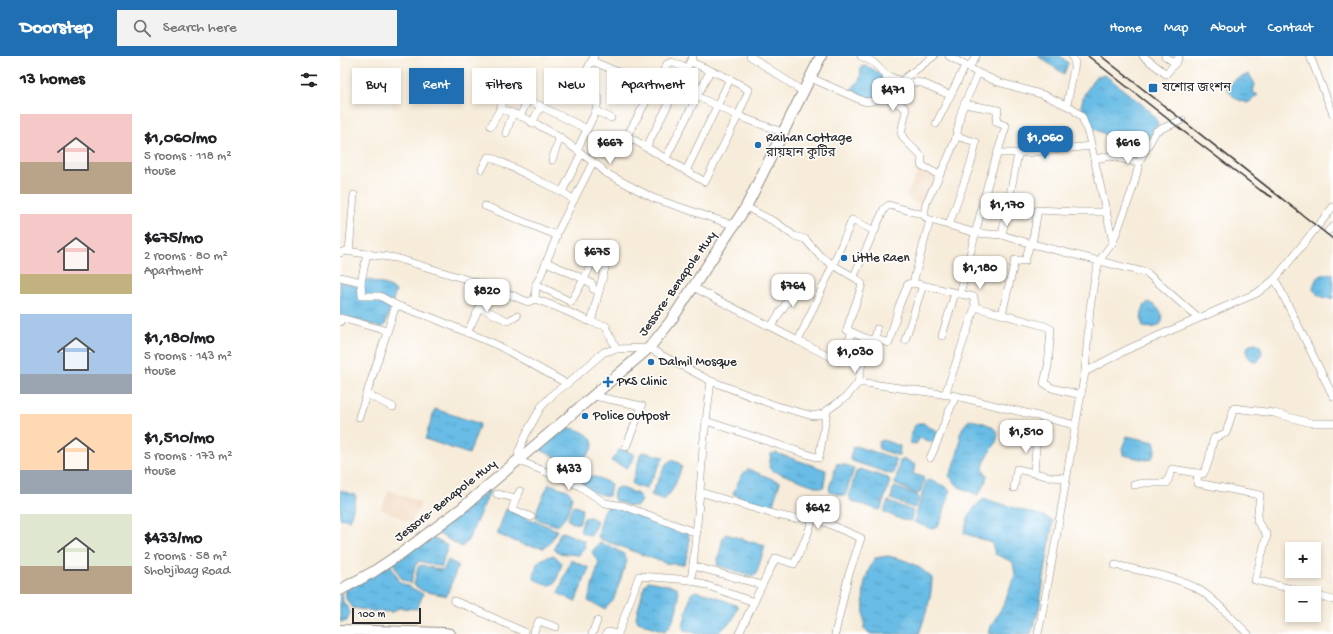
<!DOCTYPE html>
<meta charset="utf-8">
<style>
:root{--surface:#fff;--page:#f2f2f2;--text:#202124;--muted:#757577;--accent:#1f6fb2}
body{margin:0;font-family:"Gochi Hand","Noto Sans Bengali",sans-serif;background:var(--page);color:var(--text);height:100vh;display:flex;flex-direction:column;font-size:15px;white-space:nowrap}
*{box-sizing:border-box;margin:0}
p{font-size:13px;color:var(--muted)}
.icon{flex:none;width:22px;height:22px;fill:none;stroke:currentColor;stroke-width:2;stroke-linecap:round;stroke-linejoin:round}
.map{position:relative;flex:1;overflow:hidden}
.sheet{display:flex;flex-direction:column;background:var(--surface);width:340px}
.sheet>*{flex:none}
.top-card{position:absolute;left:12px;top:12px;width:380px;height:36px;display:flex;gap:8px}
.tools{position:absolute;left:945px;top:486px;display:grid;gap:8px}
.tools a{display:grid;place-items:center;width:36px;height:36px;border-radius:0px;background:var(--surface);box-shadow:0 2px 6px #0003;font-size:20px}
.scale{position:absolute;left:12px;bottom:10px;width:69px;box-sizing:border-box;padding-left:4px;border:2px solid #2b2b2b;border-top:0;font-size:11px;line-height:14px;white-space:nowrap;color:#2b2b2b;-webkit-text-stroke:3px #fff;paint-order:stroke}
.price{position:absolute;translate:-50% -34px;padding:0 9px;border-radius:8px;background:#fff;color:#222;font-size:13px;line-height:26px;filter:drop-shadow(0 1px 2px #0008)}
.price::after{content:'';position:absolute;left:50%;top:24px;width:12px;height:9px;margin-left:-6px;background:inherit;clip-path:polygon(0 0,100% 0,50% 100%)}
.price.selected{background:var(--accent);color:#fff}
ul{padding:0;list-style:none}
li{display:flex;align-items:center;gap:12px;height:100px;padding:0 20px}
li span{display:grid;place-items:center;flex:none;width:112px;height:80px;border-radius:0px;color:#555}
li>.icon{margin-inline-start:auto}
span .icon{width:48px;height:48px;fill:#fffc;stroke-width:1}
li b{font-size:17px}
h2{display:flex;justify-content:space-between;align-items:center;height:48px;padding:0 20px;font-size:17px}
.pill{padding:0 14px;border-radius:0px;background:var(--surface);box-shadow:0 2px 6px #0003;font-size:14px;line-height:36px}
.pill.selected{background:var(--accent);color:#fff}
header{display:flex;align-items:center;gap:24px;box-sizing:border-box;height:56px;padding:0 20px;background:var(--accent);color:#fff}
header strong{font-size:19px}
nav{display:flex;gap:22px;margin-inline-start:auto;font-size:14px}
.search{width:280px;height:36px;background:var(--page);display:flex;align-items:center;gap:10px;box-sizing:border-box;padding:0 14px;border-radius:0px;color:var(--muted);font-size:15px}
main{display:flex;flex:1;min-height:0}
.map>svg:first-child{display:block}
.built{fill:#f0d6bc}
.water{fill:url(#water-ripples);stroke:#4a7488}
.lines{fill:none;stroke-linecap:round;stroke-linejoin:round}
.minor-casing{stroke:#918c82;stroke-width:8}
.highway-casing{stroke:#918c82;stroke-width:12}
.minor{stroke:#fff;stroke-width:7}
.highway{stroke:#fff;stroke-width:10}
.rail{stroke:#2b2b2b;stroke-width:1.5}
.poi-dot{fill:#1f6fb2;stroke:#fff;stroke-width:1.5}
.labels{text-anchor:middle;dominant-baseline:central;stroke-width:3;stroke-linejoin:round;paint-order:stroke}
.poi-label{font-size:13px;fill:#2b2b2b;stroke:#fff;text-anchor:start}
.street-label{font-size:13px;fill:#2b2b2b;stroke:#fff}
</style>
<header>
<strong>Doorstep</strong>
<div class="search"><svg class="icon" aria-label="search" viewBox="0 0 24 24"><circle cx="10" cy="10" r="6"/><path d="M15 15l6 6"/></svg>Search here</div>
<nav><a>Home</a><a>Map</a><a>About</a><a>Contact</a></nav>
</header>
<main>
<section class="sheet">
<h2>13 homes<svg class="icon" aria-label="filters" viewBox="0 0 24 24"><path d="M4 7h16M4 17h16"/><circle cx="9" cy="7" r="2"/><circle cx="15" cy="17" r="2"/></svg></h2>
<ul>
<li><span style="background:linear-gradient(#f6c9c9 60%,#b9a48a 0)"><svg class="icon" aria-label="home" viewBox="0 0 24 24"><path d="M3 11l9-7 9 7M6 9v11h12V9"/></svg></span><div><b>$1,060/mo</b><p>5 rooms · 118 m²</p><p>House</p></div></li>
<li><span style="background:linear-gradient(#f6c9c9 75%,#c2b280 0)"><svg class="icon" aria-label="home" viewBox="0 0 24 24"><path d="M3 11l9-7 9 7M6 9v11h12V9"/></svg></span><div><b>$675/mo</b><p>2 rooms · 80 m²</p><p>Apartment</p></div></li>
<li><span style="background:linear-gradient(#a9c7e8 75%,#9aa5b1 0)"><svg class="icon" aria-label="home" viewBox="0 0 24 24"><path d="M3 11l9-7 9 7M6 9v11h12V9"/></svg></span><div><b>$1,180/mo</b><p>5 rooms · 143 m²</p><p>House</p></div></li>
<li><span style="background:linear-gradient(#ffd9b3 70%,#9aa5b1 0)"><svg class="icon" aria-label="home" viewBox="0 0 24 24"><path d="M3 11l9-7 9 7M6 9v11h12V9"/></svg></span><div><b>$1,510/mo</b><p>5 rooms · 173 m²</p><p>House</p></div></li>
<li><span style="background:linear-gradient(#dfe7d0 65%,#b9a48a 0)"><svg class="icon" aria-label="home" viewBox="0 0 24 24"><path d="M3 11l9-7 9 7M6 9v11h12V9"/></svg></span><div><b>$433/mo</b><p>2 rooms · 58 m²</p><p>Shobjibag Road</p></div></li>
</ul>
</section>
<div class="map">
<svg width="993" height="578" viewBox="0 0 993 578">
<defs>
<pattern id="water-ripples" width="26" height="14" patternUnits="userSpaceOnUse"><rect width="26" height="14" fill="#68bce5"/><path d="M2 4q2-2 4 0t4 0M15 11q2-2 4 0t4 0" fill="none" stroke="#5699ba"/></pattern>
</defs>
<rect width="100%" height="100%" fill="#fff"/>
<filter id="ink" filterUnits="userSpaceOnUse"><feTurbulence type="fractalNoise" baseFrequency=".025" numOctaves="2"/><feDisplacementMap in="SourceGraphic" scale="8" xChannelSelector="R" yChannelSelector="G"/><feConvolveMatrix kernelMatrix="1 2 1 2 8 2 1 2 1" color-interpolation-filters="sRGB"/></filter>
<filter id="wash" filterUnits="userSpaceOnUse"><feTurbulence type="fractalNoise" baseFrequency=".012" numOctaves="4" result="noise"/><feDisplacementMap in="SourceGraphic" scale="16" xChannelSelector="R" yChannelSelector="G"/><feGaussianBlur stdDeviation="0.9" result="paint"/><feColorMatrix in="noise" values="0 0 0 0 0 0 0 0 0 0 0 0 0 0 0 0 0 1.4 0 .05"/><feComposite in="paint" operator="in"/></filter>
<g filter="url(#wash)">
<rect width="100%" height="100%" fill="#f7ecda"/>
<g class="built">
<path d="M580 111 597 118 583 149 566 142Z"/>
<path d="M49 434 81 447 72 467 41 453Z"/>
</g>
<g class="water">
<path d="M698 0H721L728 7 724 18Z"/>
<path d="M526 10C539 16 545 19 544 34L535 41 527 43 519 40 512 33 520 23 521 11Z"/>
<path d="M909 18 915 28 913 36 918 39 908 47 896 43 886 32 896 23Z"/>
<path d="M765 19 810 55 818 67 801 98 793 97 770 81 753 72 741 50 744 39 755 21Z"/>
<path d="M984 218H993V242C985 244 977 240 973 233 974 225 977 221 984 218Z"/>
<path d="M26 223 46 229 56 235 45 269 42 272 0 259V225L17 230Z"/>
<path d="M808 246C828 254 828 276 803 271 800 263 801 251 808 246Z"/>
<path d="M916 287C924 291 923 301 917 306 908 304 903 296 910 288Z"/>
<path d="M95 353 140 368 129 398 85 383Z"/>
<path d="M629 364C641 366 651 367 658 377 657 389 653 390 648 399 646 403 644 408 643 412L647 420 644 430 638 439 619 431 609 420 615 407 620 387V378L623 371Z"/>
<path d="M578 367H584L587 370 598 375 594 387 580 382 576 388 570 387C570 379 571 372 578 367Z"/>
<path d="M231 372C240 374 254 379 253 391L240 410H234L201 394C203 385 222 373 231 372Z"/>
<path d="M787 380 814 386C816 392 816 397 811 403L806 404 783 399 782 392Z"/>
<path d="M543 384 560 390 559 400 539 393 538 390 539 386Z"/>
<path d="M515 390 554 402 556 404 554 417 551 418 512 405 510 402 513 391Z"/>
<path d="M280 393 294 398 291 406 287 412 271 405Z"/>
<path d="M304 396 324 401 306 433 294 429 292 427 301 397Z"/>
<path d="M436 397 486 414 484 431 480 432 431 414 429 411 431 398Z"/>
<path d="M565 403 575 409 573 418 583 421 584 424 580 437 577 438 555 428 560 405Z"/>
<path d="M331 404 339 407 342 411C337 423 334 435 324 444L311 439 326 408Z"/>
<path d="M497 407 509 410 514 413 505 440 490 436 489 432Z"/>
<path d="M408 413 440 426 432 452 409 446 393 438C397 429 400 419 408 413Z"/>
<path d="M520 413 548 422 550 425 541 453 539 454 511 445 509 439 516 416Z"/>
<path d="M246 419 259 422 271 428 269 440C259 439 245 435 241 425Z"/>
<path d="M589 424 604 430 610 435 602 462 597 471 592 473 574 466 586 425Z"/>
<path d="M209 428 227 434 232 439C231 450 226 464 217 470L199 464 196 461 198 451Z"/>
<path d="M152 431 128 484 122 491 97 477Z"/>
<path d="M279 431 298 438 302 445 297 450H290L275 445 273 440 275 433Z"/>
<path d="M555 431 577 439 579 442 576 451 573 452 551 443 553 433Z"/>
<path d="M0 434 15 439 16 441 10 464 0 462Z"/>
<path d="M644 443 703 460 713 465 699 553 691 578H649L651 570 664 548 675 519 673 506 655 498 652 487 624 477C627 464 631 451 644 443Z"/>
<path d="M548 445 573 455 571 465 563 464 544 456V455Z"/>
<path d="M270 448 348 477C351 485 348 502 343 509L325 507 260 483 258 480 263 455Z"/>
<path d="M233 449 242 453 240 466 238 468 231 466 228 464 230 456Z"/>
<path d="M166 453 217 474 210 487 204 492 184 489 157 478Z"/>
<path d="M250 461 257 465 252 479C248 479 244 478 240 475L244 462Z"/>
<path d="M223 476 244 485 245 493 239 499 218 497 214 493 220 477Z"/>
<path d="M386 478 425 490 416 519 411 520 377 509 383 481Z"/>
<path d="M90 479 93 482 108 490 104 501 102 511 79 505 75 510 71 528 61 522 53 507Z"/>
<path d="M259 487 270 490 285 499 287 505 273 545 265 553 248 545 259 506 256 503 252 496Z"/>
<path d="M214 499 222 507 216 526 209 530 194 523C196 505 197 504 214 499Z"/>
<path d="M548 500C567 504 577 508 592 522 592 542 585 560 579 578H531L524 573C525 559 522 545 524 531 525 521 530 511 535 502Z"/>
<path d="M108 504 118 509 107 540 83 535 74 529 78 511 81 509 101 514 104 513Z"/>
<path d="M231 504 249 512 235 546 218 537Z"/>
<path d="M50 508 60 526 83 538 77 553 59 552 53 556 34 555 13 552 6 543V538L4 535Z"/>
<path d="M308 525 337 531C340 546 336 565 325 575L298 566 296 561 305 528Z"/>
<path d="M355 535 371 539 398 550 393 563 379 577 358 578 345 574 343 571 351 538Z"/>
<path d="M1 537 3 540 2 544 10 556 7 565 0 566V538Z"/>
</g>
</g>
<g filter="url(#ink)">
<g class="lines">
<g class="minor-casing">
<g id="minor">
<path d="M254 0 238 32 259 42 255 57 237 94 261 112 264 116 313 142 390 168"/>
<path d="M410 0 459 33"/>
<path d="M521 0 533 6 546 19 561 25 582 27 610 39"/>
<path d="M609 0 638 17 658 26 704 39 732 52 742 61 749 80 773 186 759 205 755 220 750 252 745 316"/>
<path d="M803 0 826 18 837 5 839 0"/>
<path d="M825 0 835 7"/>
<path d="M970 0 993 58"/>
<path d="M252 5 297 24"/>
<path d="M629 12 636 0"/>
<path d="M347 13 332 6 327 8 288 78 289 81 365 126 398 60 439 75"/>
<path d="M638 17 621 56 616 82 608 102 586 147 584 159 587 163 636 177 662 179 692 188 807 217 858 262"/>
<path d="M319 22 398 60 409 34 390 23 351 6"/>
<path d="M471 22 523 45C532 48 536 42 545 42 552 42 559 49 565 52L566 55 561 77 564 83 582 101 581 109 599 119"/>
<path d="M561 25 594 0"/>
<path d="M232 27 238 32"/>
<path d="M538 43C547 32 547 35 546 19"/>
<path d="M727 49 735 7 732 0"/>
<path d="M160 53 168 35 180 40 247 73"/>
<path d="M256 55 271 62"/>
<path d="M180 60 188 44"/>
<path d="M192 67 201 50"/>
<path d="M596 68 625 10"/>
<path d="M151 70 160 53C187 60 214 77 237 94"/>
<path d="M166 77 173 57"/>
<path d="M306 92 353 0"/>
<path d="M658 97H685L751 90"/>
<path d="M326 102 370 15"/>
<path d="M754 103 771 100 799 107"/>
<path d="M212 104 220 81"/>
<path d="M142 113 148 101H151L222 136 234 144"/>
<path d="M346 115 390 23"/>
<path d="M222 136 241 98"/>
<path d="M145 150 216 179 253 106"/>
<path d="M406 151 437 167 454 180 465 183 480 200 493 209 458 285 500 305 512 277"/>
<path d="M590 164 573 227 634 241 635 251 605 339"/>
<path d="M609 169 632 104 636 86 616 80"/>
<path d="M988 175 993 171"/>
<path d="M662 179 678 98"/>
<path d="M773 186 793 132 800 104 816 75 842 64"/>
<path d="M692 188 698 154 738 156H767"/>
<path d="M9 196 14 139"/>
<path d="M0 197 5 195 56 202 152 231 188 246 195 243 219 252 251 266 266 270 276 293"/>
<path d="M253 205 244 223 252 228 253 233 259 235"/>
<path d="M514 220 544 153 549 149 584 159"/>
<path d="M0 221 21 226 22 240H40L56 249"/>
<path d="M935 223 993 340"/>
<path d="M21 226 27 198"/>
<path d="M196 228 231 246 244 223 206 206"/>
<path d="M353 231 458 285"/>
<path d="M620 238 648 127 666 70 656 66 658 54 624 48"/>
<path d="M195 243 196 228 200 221 217 180"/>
<path d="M139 251 168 265 177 260"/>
<path d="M635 251 705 270 711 273 708 310 704 327 712 332 741 339"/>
<path d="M662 258 675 204 685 205 690 188"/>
<path d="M0 266 1 262 47 275"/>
<path d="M251 266 265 212"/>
<path d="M431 271C440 255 452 241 460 224"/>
<path d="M127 277 150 230"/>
<path d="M602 280 615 237"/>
<path d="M527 283 539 284 549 287 559 250 568 228 573 227"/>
<path d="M565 284 583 229"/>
<path d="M532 287 536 279 537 273"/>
<path d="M371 325 363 390 360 436 353 510 422 529 399 578"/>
<path d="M518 327 527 283 507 274C511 258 518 244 522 228L517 223 493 209 512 164 535 175"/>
<path d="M26 338 53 351"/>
<path d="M254 340 302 350 286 391"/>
<path d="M19 361 56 249 93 262 157 289 222 325"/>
<path d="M366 365 479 402 487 355"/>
<path d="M178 397 186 378 201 351 214 337 227 328 264 296 276 293 309 292 321 299 371 325 434 349 473 360 482 358 506 341 518 327H525L616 340 735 369"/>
<path d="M590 402C600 382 606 360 616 340"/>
<path d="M177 404 238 429 265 447 284 450 357 477"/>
<path d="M694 417 697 380"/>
<path d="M858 417 857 427 920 439 917 465 927 479 915 524 968 537"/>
<path d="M794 429 803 427H827L832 413 863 418C872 403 869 396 874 382L886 377 894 352 934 357 971 367H993"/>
<path d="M674 432 677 413 711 421 726 422"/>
<path d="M360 436 437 459 456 463 464 459 473 461 521 482 508 521 495 578"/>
<path d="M157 438 176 442 180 435"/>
<path d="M176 442 172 453 191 461"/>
<path d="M775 509C800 515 836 520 858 533 874 542 894 565 908 578"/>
<path d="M351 524 414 546"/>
<path d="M422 529 436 502 454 508 467 480 473 461"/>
<path d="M974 539 993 544"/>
<path d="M114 545 132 552 184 576 183 578"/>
<path d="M193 578 199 565 216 571"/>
<path d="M252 578 257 565 252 578"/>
<path d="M266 578 268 576 276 578"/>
<path d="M278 578 299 520 351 524 353 510"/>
<path d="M698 578C716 491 729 403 745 316L786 294 917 237 935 223 993 151"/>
</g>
</g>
<g class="highway-casing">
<g id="highway">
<path d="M0 534 33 516 63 496 122 452 309 292 330 266 406 151 481 0"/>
<path d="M0 574 104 577 110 578"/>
</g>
</g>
<use href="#minor" class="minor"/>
<use href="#highway" class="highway"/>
<g class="rail">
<path d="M748 0 843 75 920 134 932 141"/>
<path d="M761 0 993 183"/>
</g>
</g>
</g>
<g class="poi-dot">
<rect x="808" y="27" width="10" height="10" rx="2"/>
<circle cx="418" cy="89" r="4"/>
<circle cx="504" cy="202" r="4"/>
<circle cx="311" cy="306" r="4"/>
<path d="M266 320h4v4h4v4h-4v4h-4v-4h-4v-4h4z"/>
<circle cx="245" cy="360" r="4"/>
</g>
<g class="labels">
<g class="poi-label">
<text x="822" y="32">যশোর জংশন</text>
<text x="426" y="82">Raihan Cottage<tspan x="426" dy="15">রায়হান কুটির</tspan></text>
<text x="512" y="202">Little Raen</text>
<text x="319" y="306">Dalmil Mosque</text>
<text x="277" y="326">PKS Clinic</text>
<text x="253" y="360">Police Outpost</text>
</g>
<g class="street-label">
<text transform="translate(338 228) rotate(-55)">Jessore- Benapole Hwy</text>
<text transform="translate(106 445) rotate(-38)">Jessore- Benapole Hwy</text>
</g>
</g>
</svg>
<div class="tools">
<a>+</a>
<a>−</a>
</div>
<div class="scale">100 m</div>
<b class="price" style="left:553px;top:56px">$471</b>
<b class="price selected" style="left:705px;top:104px">$1,060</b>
<b class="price" style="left:270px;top:109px">$667</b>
<b class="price" style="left:788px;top:109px">$616</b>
<b class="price" style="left:667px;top:171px">$1,170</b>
<b class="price" style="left:257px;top:218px">$675</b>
<b class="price" style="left:640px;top:234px">$1,180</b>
<b class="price" style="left:453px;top:252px">$764</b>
<b class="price" style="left:147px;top:257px">$820</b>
<b class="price" style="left:515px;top:318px">$1,030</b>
<b class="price" style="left:686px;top:398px">$1,510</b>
<b class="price" style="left:229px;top:435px">$433</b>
<b class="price" style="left:478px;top:474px">$642</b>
<div class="top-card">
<a class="pill">Buy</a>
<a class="pill selected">Rent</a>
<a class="pill">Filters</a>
<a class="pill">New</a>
<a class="pill">Apartment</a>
</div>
</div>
</main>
